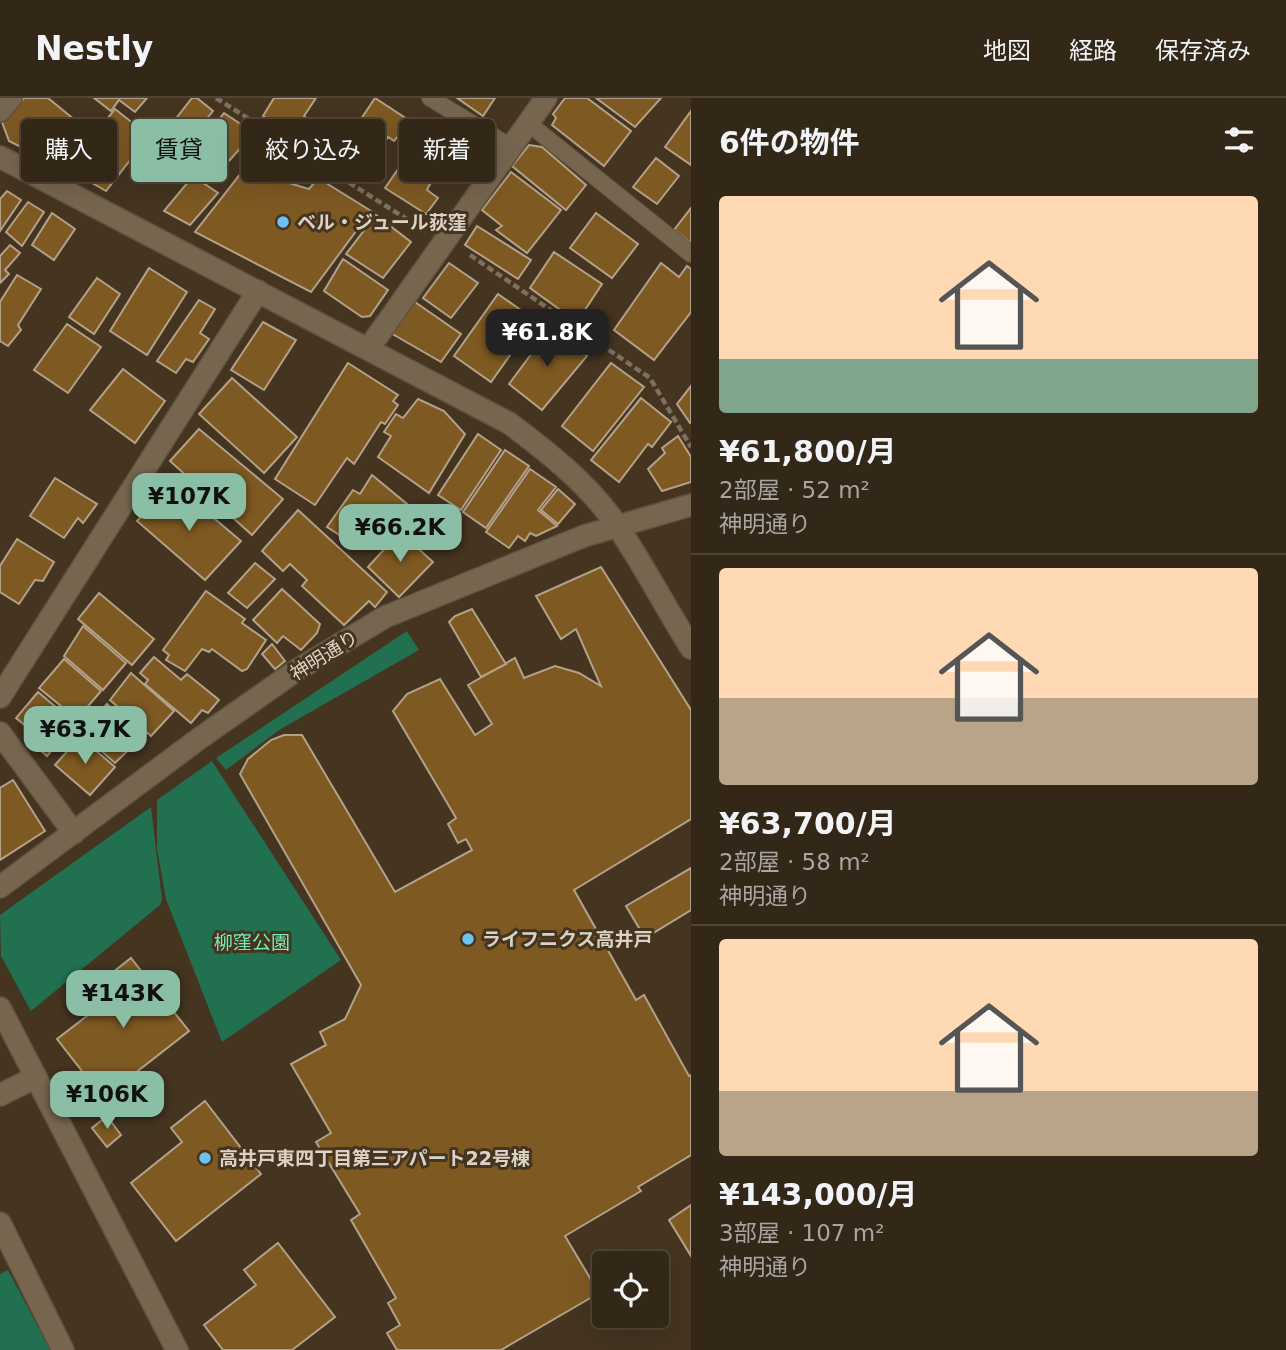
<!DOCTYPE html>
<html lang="ja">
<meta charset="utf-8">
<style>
:root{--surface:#332718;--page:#3b2f21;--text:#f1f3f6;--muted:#a9a5a2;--line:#4e4437;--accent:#8abfa5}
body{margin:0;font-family:"DejaVu Sans","Noto Sans JP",sans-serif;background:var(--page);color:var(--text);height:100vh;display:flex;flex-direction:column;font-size:26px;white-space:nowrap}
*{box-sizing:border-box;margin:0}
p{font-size:23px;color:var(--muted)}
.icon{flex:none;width:38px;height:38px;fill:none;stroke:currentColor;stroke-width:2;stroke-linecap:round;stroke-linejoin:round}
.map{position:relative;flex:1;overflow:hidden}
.sheet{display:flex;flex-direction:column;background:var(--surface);width:595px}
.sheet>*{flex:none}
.banner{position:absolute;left:21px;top:21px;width:564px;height:63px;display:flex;gap:14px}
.fabs{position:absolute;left:592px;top:1153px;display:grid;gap:14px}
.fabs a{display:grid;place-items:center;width:77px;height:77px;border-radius:7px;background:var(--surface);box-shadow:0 7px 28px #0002,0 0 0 2px var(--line);font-size:35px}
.price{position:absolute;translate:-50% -60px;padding:0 16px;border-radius:14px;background:var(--accent);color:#111;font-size:23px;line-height:46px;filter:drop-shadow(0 2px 4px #0008)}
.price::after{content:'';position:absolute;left:50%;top:42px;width:21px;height:16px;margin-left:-10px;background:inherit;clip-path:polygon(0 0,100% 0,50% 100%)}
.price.on{background:#222;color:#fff}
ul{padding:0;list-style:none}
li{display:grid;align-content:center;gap:14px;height:371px;padding:0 28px}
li+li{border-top:2px solid var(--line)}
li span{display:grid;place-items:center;height:217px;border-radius:7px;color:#555}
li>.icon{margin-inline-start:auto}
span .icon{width:126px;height:126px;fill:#fffc;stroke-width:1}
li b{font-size:30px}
h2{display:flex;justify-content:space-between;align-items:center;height:84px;padding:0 28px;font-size:30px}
.chip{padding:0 24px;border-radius:7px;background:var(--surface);box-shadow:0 7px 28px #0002,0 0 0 2px var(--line);font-size:24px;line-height:63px}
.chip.on{background:var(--accent);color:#111}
header{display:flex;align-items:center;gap:42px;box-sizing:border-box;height:98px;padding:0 35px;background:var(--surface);border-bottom:2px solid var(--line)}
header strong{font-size:33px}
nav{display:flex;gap:38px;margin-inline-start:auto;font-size:24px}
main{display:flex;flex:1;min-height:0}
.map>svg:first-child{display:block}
.green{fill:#217150}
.building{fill:#7e5922;stroke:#b3a189;stroke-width:2}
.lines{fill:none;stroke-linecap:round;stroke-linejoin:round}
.lane-casing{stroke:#5f5340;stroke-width:18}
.street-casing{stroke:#5f5340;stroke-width:24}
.secondary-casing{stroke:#5f5340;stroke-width:24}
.path{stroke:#7d705f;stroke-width:4.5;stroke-dasharray:7 3.5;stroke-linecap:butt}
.lane{stroke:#77664f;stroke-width:16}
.street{stroke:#77664f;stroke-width:21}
.secondary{stroke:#77664f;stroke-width:21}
.poi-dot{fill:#6dc2f3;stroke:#443420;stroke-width:2.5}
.labels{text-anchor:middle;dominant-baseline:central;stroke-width:6;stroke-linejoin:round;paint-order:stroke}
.poi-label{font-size:19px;font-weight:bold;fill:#dbd2c5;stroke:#443420;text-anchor:start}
.street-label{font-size:19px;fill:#dbd2c5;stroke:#443420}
.park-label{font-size:19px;fill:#74eeb5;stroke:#443420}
</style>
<header>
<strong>Nestly</strong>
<nav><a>地図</a><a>経路</a><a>保存済み</a></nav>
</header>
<main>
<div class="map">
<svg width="691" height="1252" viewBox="0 0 691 1252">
<rect width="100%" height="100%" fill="#443420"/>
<g class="green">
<path d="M407 533 419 552 279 632 226 672 216 660Z"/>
<path d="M212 663 341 862 222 944 166 801 157 751V702Z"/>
<path d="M151 709 162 802 160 807 31 913 1 858 0 817Z"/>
<path d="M8 1172 50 1252H0V1176Z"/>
</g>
<g class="building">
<path d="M24 0H48L92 36 65 71 9 43 2 24Z"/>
<path d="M94 0H147L135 14 119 2 111 13Z"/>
<path d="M192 0H197L213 13 157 83 149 77 143 83 132 77Z"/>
<path d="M274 0H316L304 18 327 34 314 52 263 18Z"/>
<path d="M375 0 410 23 394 43 388 39 373 63 379 67 369 81 332 58 356 22 361 21Z"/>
<path d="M457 0H495L483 18Z"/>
<path d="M565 0H587L631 33 604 68 552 27 556 20 553 16Z"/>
<path d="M596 0H661L635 29Z"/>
<path d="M115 11 149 38 106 93 68 71Z"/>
<path d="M691 13V67L665 49Z"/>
<path d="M224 15 254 35 220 73 195 51Z"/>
<path d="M430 25 477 55 460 81 430 63 425 68 409 56Z"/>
<path d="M266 43 302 64 289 85 309 91 318 80 371 113 311 194 195 134Z"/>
<path d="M529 47 542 49 586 87 566 112 512 68Z"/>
<path d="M656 60 679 78 657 106 633 89Z"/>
<path d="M403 64 432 82 427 92 438 100 426 116 385 90Z"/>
<path d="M511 74 561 112 527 155 496 132 502 128 482 112Z"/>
<path d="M193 78 218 95 190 127 164 113Z"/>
<path d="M7 93 21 102 0 133V101Z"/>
<path d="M28 104 44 114 22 148 6 134Z"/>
<path d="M691 110V145L674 132Z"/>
<path d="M52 115 75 131 54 162 32 147Z"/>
<path d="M596 115 638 146 612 180 570 150Z"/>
<path d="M376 117 411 144 383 180 346 156Z"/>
<path d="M477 128 531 162 518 181 465 147Z"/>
<path d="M10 147 20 155 5 172 9 176 0 185V158Z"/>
<path d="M554 154 602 186 577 224 530 190Z"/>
<path d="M343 161 388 192 370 218 362 219 324 193Z"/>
<path d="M449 165 478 185 451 220 423 200Z"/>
<path d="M661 165 679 179 687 168 691 171V214L654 262 614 232Z"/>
<path d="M149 170 187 194 147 257 110 233Z"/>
<path d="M17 177 41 191 18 227 21 232 8 248 0 243V204Z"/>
<path d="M97 180 120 196 94 236 69 219Z"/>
<path d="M498 196 535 222 491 284 454 258Z"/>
<path d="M199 202 215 211 200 235 209 241 193 264 186 261 176 275 157 263Z"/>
<path d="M412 202 461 236 441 264 389 234Z"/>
<path d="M263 224 296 242 264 292 231 272Z"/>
<path d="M67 226 101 249 68 295 34 272Z"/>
<path d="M550 231 587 258 542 312 509 286Z"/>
<path d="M348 265 398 297 393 303 398 307 385 326 381 324 354 366 347 360 315 407 275 381Z"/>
<path d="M611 265 644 289 593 353 562 328Z"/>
<path d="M123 271 165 303 135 345 90 312Z"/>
<path d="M232 280 297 339 264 375 199 316Z"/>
<path d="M691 288V324L690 325 677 306Z"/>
<path d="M641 300 671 324 652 349 648 346 619 384 591 362Z"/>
<path d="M418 301 444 313 465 336 429 395 378 359 391 338 384 334 396 316 403 320Z"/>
<path d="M199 331 283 401 252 437 170 363Z"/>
<path d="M478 336 501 352 461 412 438 397Z"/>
<path d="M678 338 691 359V384L662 393 648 371 665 355 662 350Z"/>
<path d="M505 352 529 368 486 430 463 414Z"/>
<path d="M530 371 556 389 538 412 557 428 536 438 530 435 525 443 518 438 509 450 486 434Z"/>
<path d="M372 377 407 406 393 425 377 416 358 449 327 429 353 392 360 396Z"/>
<path d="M55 380 97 406 83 425 78 420 64 440 30 418Z"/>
<path d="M168 388 199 415 203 411 241 443 205 482 137 423Z"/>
<path d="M558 391 575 406 558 426 541 412Z"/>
<path d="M298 412 387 494 375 509 369 503 344 527 302 488 307 482 290 466 283 473 262 453Z"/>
<path d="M400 434 433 464 399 499 368 469Z"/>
<path d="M17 441 54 464 43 483 35 482 19 506 0 494V468Z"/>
<path d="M255 465 275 481 247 510 228 495Z"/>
<path d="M601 469 691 612V721L574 792 636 902 644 897 689 978 691 977V1057L638 1089 641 1093 565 1138 599 1195 501 1252H397L387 1235 400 1227 388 1205 396 1200 351 1122 360 1116 316 1044 331 1035 291 966 326 947 320 934 345 921 361 887 240 676 248 661 271 642 284 637H302L395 794 472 752 466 741 458 745 448 726 456 720 393 613 407 596 440 581 475 637 492 626 468 587 515 560 524 580 555 568 579 575 601 588 576 531 561 541 536 498Z"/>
<path d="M282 491 320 526 317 535 301 552 283 538 277 545 253 522Z"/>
<path d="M206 493 245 521 242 525 266 542 247 571 242 573 212 551 209 554 202 551 185 573 166 562 169 557 163 552Z"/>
<path d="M99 495 154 541 132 567 78 521Z"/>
<path d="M472 511 506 566 481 579 449 524 455 518Z"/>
<path d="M83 528 126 565 103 592 64 558Z"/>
<path d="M272 546 285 563 275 571 262 556Z"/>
<path d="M154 559 181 582 187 576 219 602 208 615 202 612 191 625 145 586 148 582 140 575Z"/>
<path d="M64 561 101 593 77 621 39 590Z"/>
<path d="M131 575 174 613 151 638 110 602Z"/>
<path d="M38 594 75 625 47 658 26 640 32 633 16 620Z"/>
<path d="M107 606 143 638 115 665 89 642 97 632 90 625Z"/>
<path d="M80 639 115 669 90 697 55 667Z"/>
<path d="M13 682 45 733 0 762V690Z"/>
<path d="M691 770V812L645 840 626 808Z"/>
<path d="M131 860 189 933 103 1000 57 941 109 901 98 886Z"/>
<path d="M205 1003 261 1076 176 1143 131 1085 182 1044 171 1030Z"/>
<path d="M107 1018 121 1037 107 1049 92 1030Z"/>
<path d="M691 1107V1158L669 1122Z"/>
<path d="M278 1145 335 1219 292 1252H223L204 1227 256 1187 244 1172Z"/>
</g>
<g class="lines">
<g class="lane-casing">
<g id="lane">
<path d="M430 0 511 49"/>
<path d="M528 25 691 156"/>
</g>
</g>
<g class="street-casing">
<g id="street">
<path d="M0 13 11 0"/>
<path d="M369 250 546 0"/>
<path d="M0 599 258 193"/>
<path d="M0 635 74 735"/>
<path d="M0 789 200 640 297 572 385 519 584 438 691 407"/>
<path d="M0 910 177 1252"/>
<path d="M0 997 36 979"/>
<path d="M0 1125 63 1252"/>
</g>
</g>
<g class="secondary-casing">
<path id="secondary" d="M0 59 509 325C549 355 590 387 618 429 644 468 666 510 691 550"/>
</g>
<g class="path">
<path d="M216 0 419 129"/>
<path d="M470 157 650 280 691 349"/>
</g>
<use href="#lane" class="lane"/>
<use href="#street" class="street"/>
<use href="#secondary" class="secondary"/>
</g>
<g class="poi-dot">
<circle cx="283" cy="124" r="7"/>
<circle cx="468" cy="841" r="7"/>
<circle cx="205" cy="1060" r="7"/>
</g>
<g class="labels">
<g class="poi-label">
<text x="297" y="124">ベル・ジュール荻窪</text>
<text x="482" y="841">ライフニクス高井戸</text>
<text x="219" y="1060">高井戸東四丁目第三アパート22号棟</text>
</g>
<g class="street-label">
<text transform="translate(324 557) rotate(-32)">神明通り</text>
</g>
<g class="park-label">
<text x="252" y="844">柳窪公園</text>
</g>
</g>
</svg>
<div class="fabs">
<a><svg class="icon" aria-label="locate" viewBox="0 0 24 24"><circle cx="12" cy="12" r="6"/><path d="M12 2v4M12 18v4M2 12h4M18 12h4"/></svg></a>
</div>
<b class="price on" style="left:547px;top:271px">¥61.8K</b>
<b class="price" style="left:189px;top:435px">¥107K</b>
<b class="price" style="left:400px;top:466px">¥66.2K</b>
<b class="price" style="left:85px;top:668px">¥63.7K</b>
<b class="price" style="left:123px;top:932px">¥143K</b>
<b class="price" style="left:107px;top:1033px">¥106K</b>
<div class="banner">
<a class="chip">購入</a>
<a class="chip on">賃貸</a>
<a class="chip">絞り込み</a>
<a class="chip">新着</a>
</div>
</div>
<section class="sheet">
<h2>6件の物件<svg class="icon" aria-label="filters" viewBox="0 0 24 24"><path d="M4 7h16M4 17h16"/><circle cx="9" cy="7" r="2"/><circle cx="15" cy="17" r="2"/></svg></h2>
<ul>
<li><span style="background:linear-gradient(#ffd9b3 75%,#7fa58c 0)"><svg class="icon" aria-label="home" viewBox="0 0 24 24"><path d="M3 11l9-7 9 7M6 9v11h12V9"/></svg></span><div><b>¥61,800/月</b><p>2部屋 · 52 m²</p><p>神明通り</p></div></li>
<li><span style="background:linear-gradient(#ffd9b3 60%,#b9a48a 0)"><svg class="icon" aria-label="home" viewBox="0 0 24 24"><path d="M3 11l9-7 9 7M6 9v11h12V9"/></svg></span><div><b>¥63,700/月</b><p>2部屋 · 58 m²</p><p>神明通り</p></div></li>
<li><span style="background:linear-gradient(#ffd9b3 70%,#b9a48a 0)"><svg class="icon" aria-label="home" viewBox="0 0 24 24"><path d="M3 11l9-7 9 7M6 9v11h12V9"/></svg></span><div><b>¥143,000/月</b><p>3部屋 · 107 m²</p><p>神明通り</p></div></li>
</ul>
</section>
</main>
